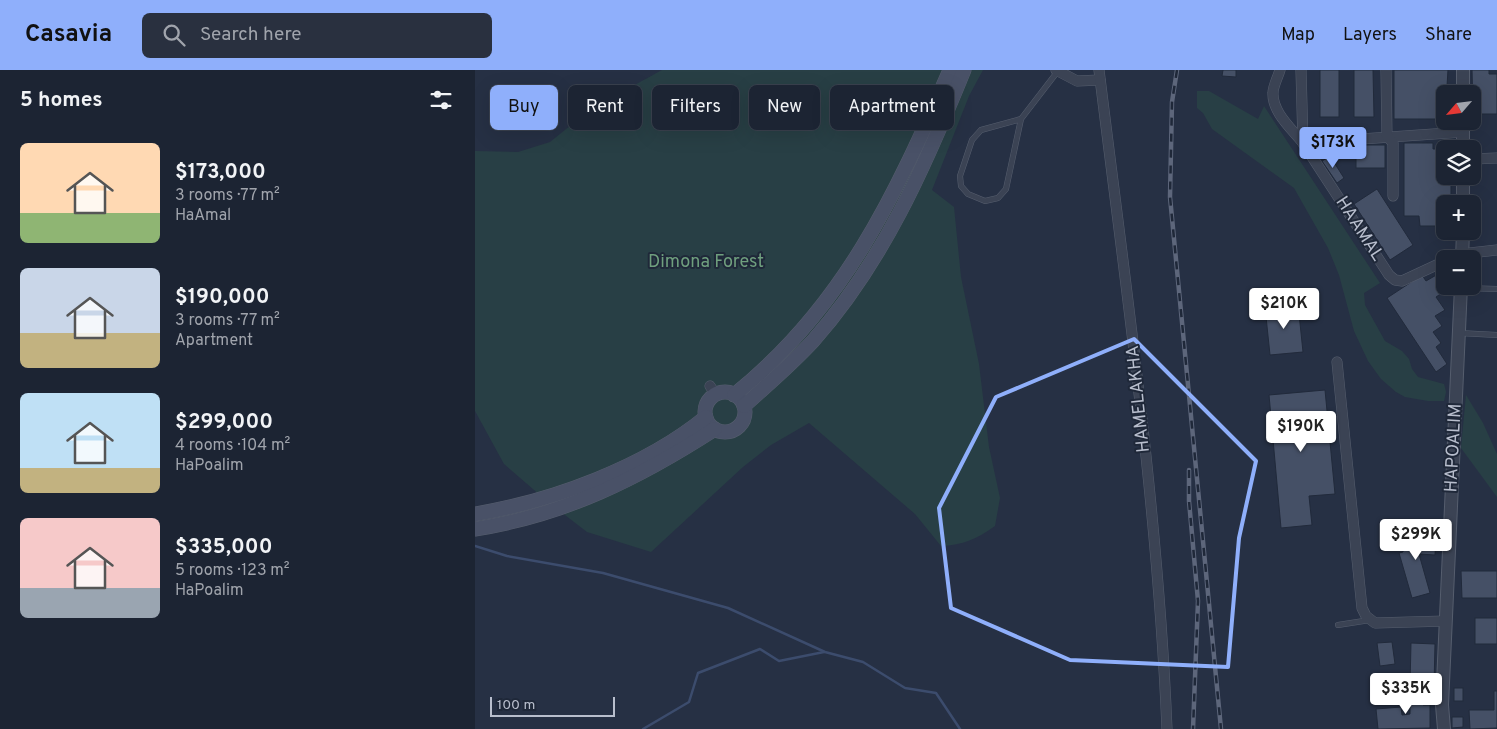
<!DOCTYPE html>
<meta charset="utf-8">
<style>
:root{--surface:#1c2433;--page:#29303f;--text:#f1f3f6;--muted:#a0a4ac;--line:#3a414e;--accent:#8faffb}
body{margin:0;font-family:Overpass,sans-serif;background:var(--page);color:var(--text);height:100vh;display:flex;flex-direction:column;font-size:19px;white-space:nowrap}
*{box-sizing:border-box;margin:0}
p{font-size:16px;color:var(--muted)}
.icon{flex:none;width:28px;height:28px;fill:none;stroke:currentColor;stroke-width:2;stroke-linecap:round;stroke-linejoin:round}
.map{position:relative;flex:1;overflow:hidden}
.drawer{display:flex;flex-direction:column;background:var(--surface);width:475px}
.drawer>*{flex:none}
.guide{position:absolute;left:15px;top:15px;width:475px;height:45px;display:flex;gap:10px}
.needle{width:32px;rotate:242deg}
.controls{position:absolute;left:961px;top:15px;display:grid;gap:10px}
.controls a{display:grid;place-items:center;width:45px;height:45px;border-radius:8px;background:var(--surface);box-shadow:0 5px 20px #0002,0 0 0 1px var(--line);font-size:25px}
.scale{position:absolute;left:15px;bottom:12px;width:125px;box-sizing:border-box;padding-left:5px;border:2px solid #b8becd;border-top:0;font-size:14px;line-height:18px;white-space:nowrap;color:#b8becd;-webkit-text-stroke:4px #1f2839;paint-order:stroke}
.price{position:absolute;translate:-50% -42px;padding:0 11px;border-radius:5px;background:#fff;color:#222;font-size:16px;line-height:32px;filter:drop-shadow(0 1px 2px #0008)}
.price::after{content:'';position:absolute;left:50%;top:30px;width:15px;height:11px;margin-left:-8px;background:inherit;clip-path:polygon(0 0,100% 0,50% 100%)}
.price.active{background:var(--accent);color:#111}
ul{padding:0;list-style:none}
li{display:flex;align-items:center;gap:15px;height:125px;padding:0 20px}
li span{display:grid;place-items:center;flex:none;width:140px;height:100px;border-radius:8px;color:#555}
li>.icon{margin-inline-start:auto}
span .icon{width:60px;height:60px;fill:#fffc;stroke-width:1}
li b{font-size:21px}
h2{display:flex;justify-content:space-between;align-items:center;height:60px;padding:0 20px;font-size:21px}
.pill{padding:0 18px;border-radius:8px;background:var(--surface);box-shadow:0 5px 20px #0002,0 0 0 1px var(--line);font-size:18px;line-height:45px}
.pill.active{background:var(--accent);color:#111}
header{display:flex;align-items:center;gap:30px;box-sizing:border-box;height:70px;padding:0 25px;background:var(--accent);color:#111}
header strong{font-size:24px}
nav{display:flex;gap:28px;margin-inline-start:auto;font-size:18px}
.search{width:350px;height:45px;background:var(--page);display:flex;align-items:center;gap:12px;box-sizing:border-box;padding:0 18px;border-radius:8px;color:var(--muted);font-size:19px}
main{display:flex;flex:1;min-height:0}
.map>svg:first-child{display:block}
.green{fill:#283f45}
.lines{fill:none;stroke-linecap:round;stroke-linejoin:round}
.stream{stroke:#3c4c6d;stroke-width:2.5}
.building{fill:#455066;stroke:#212a3b}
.service-casing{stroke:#565e6e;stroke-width:6}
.minor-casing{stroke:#565e6e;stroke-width:11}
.tertiary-casing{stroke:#565e6e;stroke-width:14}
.secondary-casing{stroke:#565e6e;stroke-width:15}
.service{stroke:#3b4354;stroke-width:5}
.minor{stroke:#3b4354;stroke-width:10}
.tertiary{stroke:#3b4354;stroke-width:12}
.secondary{stroke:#495167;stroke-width:14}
.rail-casing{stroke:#5d667b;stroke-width:4.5}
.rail{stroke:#1f2839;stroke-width:2.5;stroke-dasharray:8;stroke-linecap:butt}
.marked{fill:none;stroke:#8faffb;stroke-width:4;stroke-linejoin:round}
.labels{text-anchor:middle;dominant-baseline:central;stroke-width:4;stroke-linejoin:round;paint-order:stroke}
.street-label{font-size:18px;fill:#b8becd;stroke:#1f2839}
.park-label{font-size:18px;fill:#6f9f7e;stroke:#1f2839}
</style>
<header>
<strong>Casavia</strong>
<div class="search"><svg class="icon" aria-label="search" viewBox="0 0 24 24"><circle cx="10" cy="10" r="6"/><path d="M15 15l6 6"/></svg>Search here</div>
<nav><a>Map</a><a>Layers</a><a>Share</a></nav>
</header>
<main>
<section class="drawer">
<h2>5 homes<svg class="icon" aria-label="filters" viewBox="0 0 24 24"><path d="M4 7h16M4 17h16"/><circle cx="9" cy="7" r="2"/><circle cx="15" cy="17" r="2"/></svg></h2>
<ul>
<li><span style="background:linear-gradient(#ffd9b3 70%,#8fb573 0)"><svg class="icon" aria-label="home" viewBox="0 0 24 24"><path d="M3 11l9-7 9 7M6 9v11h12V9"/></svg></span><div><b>$173,000</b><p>3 rooms · 77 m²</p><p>HaAmal</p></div></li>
<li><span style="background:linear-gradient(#c9d6e8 65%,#c2b280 0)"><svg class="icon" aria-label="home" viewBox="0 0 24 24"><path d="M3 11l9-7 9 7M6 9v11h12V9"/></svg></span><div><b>$190,000</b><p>3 rooms · 77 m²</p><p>Apartment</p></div></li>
<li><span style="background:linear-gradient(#bfe0f5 75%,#c2b280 0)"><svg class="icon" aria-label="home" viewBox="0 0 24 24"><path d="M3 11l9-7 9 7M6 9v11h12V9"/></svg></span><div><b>$299,000</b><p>4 rooms · 104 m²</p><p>HaPoalim</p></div></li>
<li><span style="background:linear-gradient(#f6c9c9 70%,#9aa5b1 0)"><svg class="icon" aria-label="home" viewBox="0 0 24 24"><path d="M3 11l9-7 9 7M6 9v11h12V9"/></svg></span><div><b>$335,000</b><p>5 rooms · 123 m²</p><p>HaPoalim</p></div></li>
</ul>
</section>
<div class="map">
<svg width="1022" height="659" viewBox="0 0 1022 659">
<rect width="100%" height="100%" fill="#263044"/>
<g class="green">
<path d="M187 0H508L494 26 457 120 479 137 486 207 504 294 514 377 525 428 520 456C502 469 488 475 466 476L440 444 334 353 296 375 268 397 176 482 112 462 73 432 29 394 0 341V81L43 82 75 72 116 39Z"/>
<path d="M722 21H734L783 49 789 36 905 213 889 223 890 235 910 271 927 281 934 289 937 299 943 307 969 314 971 322 969 331H953L930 327 921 322 906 309 893 291 879 261 864 205 853 178 819 118 737 59 728 43 722 38Z"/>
<path d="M991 325 1008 353 1022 384V427L986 378Z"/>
</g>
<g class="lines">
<g class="stream">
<path d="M0 476 32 486 128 503 253 538 350 582 388 592 430 618 461 623 485 659"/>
<path d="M168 659 214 632 223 603 285 579 304 591 349 582"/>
</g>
</g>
<g class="building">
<path d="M748 0H761V7L747 6Z"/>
<rect x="845" y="0" width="19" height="47"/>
<path d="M879 0H898L899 47H879Z"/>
<path d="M919 0H973L970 49H919Z"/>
<path d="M997 0H1014V4H1022V44H998Z"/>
<path d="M929 73H958V79H970V106H976V134H970V156H945L944 146H929Z"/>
<rect x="881" y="75" width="29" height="23"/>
<path d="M855 86 869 108 862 113 847 91Z"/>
<path d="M902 119 938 175 915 190 879 134Z"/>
<path d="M963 204 973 219 961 227 970 240 960 246 967 256 958 262 966 273 961 277 972 294 961 302 912 228 947 205 951 211Z"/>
<path d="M823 234 828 282 795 285 790 237Z"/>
<path d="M850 320 860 424 834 426 837 455 806 458 794 325Z"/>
<path d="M929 456 942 457 941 469 961 470 960 485 944 484 955 523 937 528 924 483 928 482Z"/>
<path d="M986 501H1022V528H987Z"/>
<rect x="1000" y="548" width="22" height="26"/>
<path d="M917 572 920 594 905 596 902 573Z"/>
<path d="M936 573 960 574 959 616H935Z"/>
<rect x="979" y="618" width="9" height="13"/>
<path d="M935 621H948V635H955V658L903 659 901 639 926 637 927 645 935 644Z"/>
<path d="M1019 621H1022V658L995 659 994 640H1019Z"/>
<path d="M977 647H988V657L977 658Z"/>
</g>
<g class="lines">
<g class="service-casing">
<g id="service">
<path d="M546 49 506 60 497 70 485 106 486 116 493 124 510 131 523 128 531 119 546 49 583 1"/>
<path d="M988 218 1022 219"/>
<path d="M984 263 1022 265"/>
<path d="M863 555 895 550"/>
</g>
</g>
<g class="minor-casing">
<g id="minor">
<path d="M581 0 602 11 625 10"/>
<path d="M624 0C651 219 683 439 692 659"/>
<path d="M805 0C803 7 798 16 798 23 797 42 817 59 828 73L988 62"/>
<path d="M826 0 828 73 914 205 920 210 927 211 970 191"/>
<path d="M911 0 912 66 918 73V126"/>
<path d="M998 89 1022 88"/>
<path d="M975 189 995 183 1022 180"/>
<path d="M862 292 887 538 891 546 900 553 971 551"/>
<path d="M235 316 241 325"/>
</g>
</g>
<g class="tertiary-casing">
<g id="tertiary">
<path d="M988 0V24"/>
<path d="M988 79V51"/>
<path d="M988 134V106"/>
<path d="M987 189 988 161"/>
<path d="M969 659 967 635 986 216"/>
</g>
</g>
<g class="secondary-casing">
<g id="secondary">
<circle cx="250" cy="342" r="20"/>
<path d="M259 325C369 237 420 126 475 0"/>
<path d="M269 336C292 315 317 294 338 271 408 192 450 96 489 0"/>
<path d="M0 444C78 431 170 397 231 347"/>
<path d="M0 459C90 445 164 408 240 359"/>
</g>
</g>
<use href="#service" class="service"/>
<use href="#minor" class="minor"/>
<use href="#tertiary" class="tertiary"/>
<use href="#secondary" class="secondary"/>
<g class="rail-casing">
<g id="rail">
<path d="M702 0 697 32 695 127 746 659"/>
<path d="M714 400V431L723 531 718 659"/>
</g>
</g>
<use href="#rail" class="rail"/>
</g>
<path class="marked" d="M659 269 781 391 764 468 753 597 595 590 476 538 464 438 521 327Z"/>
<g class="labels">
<g class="street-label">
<text transform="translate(884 159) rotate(57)">HAAMAL</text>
<text transform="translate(664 329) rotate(-96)">HAMELAKHA</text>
<text transform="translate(979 378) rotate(-87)">HAPOALIM</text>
</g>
<g class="park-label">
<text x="231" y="192">Dimona Forest</text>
</g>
</g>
</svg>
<div class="controls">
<a><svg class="needle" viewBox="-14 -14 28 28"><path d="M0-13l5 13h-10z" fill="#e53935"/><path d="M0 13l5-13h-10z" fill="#a0a4ac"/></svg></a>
<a><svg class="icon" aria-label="layers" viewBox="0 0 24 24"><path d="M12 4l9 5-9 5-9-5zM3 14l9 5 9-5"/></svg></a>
<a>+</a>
<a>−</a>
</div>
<div class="scale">100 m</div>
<b class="price active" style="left:858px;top:99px">$173K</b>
<b class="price" style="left:809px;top:260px">$210K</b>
<b class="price" style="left:826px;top:383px">$190K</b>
<b class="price" style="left:941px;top:491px">$299K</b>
<b class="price" style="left:931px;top:645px">$335K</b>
<div class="guide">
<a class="pill active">Buy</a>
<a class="pill">Rent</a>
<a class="pill">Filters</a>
<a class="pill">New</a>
<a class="pill">Apartment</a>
</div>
</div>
</main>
